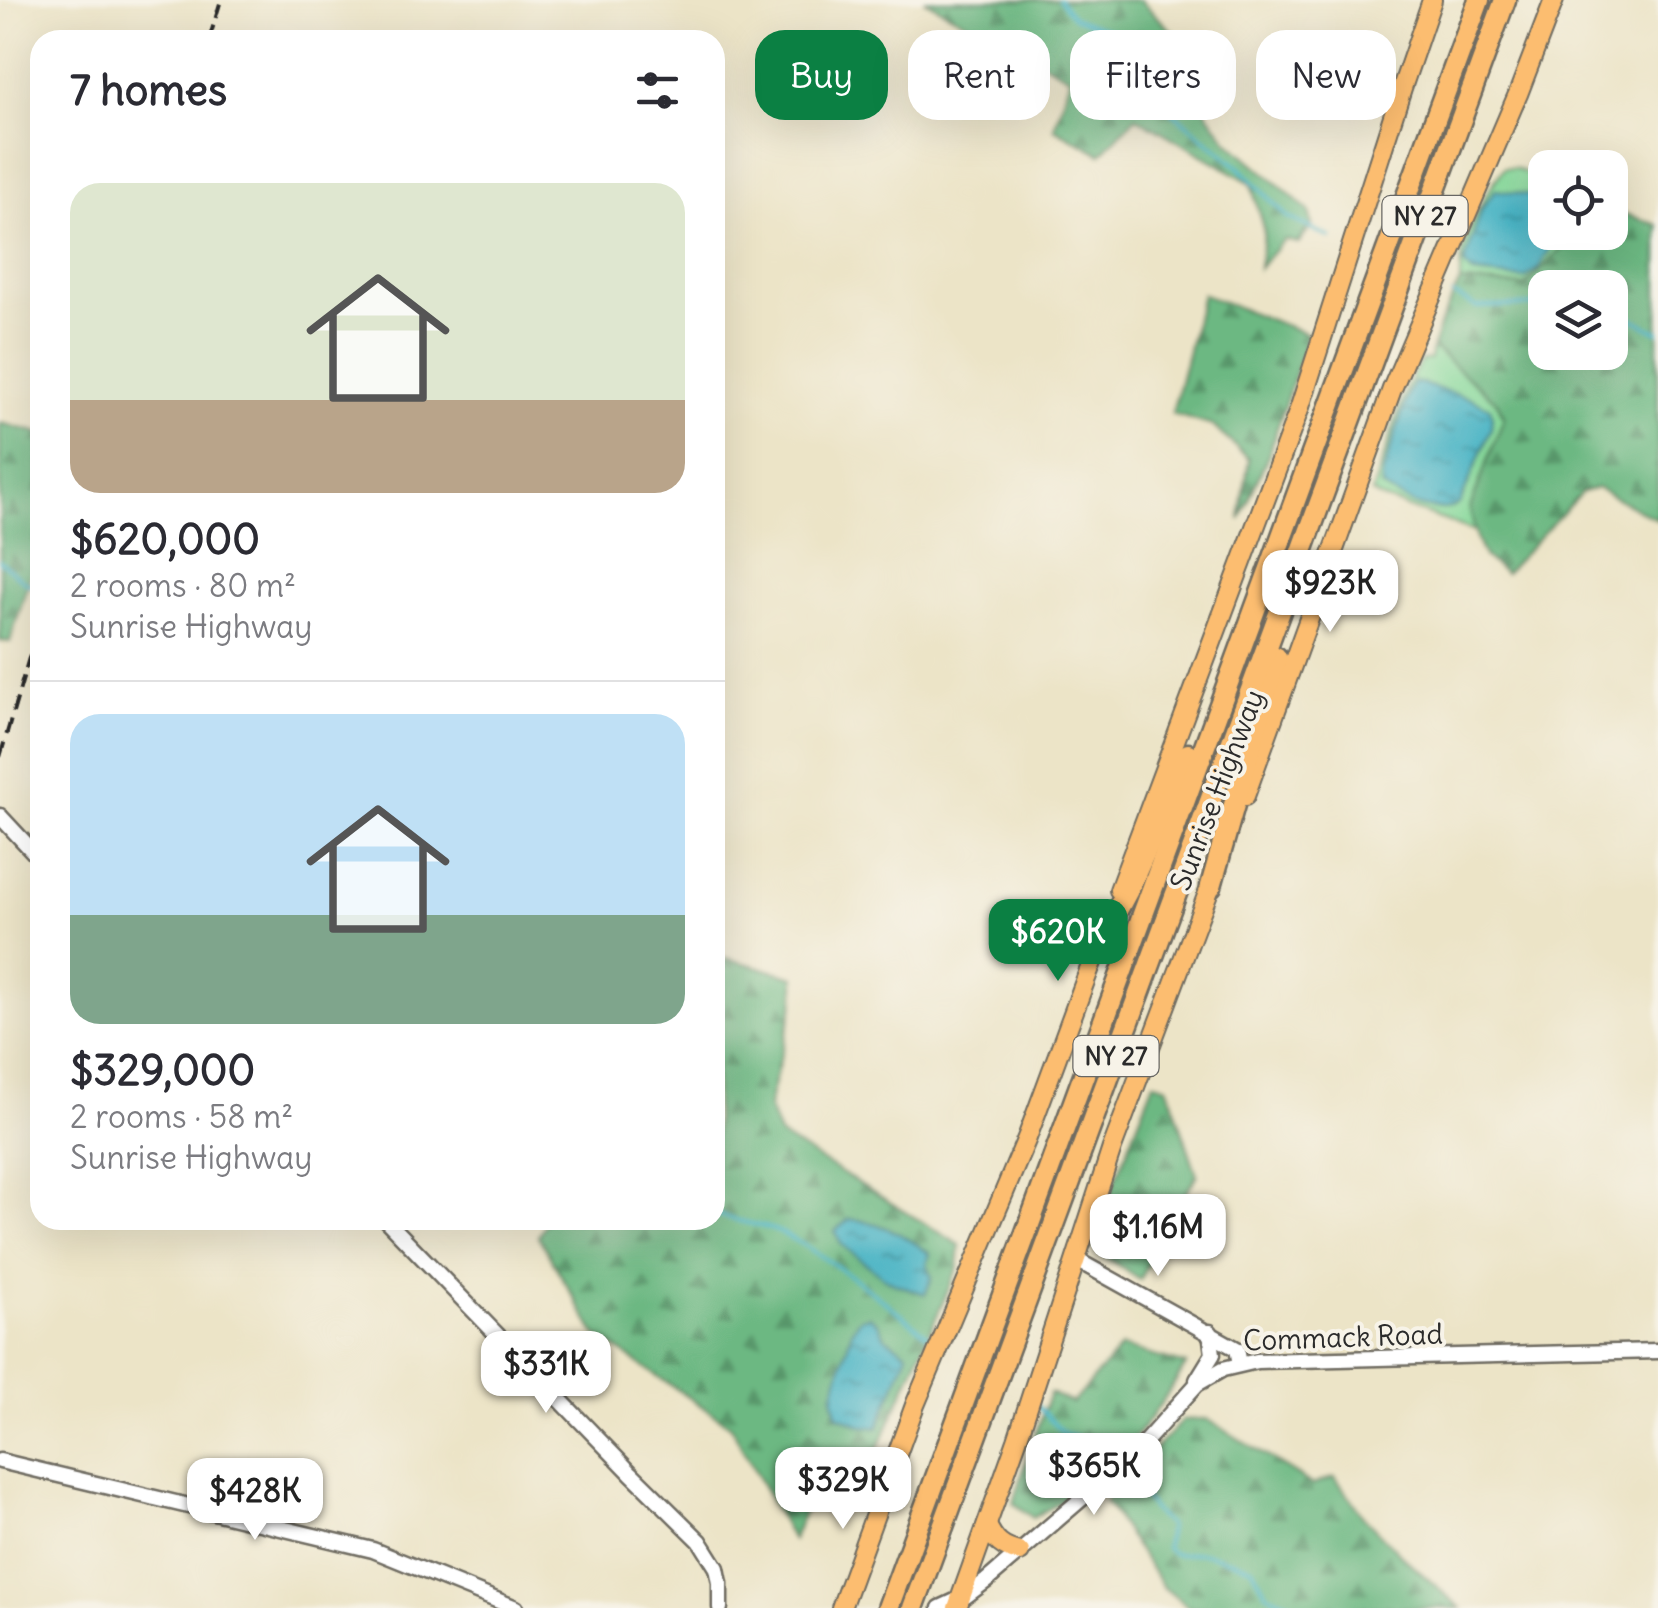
<!DOCTYPE html>
<meta charset="utf-8">
<style>
:root{--surface:#fff;--page:#f7f7f7;--text:#2b2b33;--muted:#7c7c81;--line:#e1e1e2;--accent:#0b8043}
body{margin:0;font-family:Delius,sans-serif;background:var(--page);color:var(--text);height:100vh;display:flex;flex-direction:column;font-size:38px;white-space:nowrap}
*{box-sizing:border-box;margin:0}
p{font-size:32px;color:var(--muted)}
.icon{flex:none;width:55px;height:55px;fill:none;stroke:currentColor;stroke-width:2;stroke-linecap:round;stroke-linejoin:round}
.map{position:relative;flex:1;overflow:hidden}
.details{position:absolute;left:30px;top:30px;width:695px;height:1200px;display:flex;flex-direction:column;background:var(--surface);border-radius:30px;box-shadow:0 10px 40px #0002}
.details>*{flex:none}
.top-card{position:absolute;left:755px;top:30px;width:752px;height:90px;display:flex;gap:20px}
.buttons{position:absolute;left:1528px;top:150px;display:grid;gap:20px}
.buttons a{display:grid;place-items:center;width:100px;height:100px;border-radius:20px;background:var(--surface);box-shadow:0 10px 40px #0002;font-size:50px}
.price{position:absolute;translate:-50% -85px;padding:0 22px;border-radius:20px;background:#fff;color:#222;font-size:32px;line-height:65px;filter:drop-shadow(0 2px 5px #0008)}
.price::after{content:'';position:absolute;left:50%;top:60px;width:30px;height:22px;margin-left:-15px;background:inherit;clip-path:polygon(0 0,100% 0,50% 100%)}
.price.on{background:var(--accent);color:#fff}
ul{padding:0;list-style:none}
li{display:grid;align-content:center;gap:20px;height:530px;padding:0 40px}
li+li{border-top:2px solid var(--line)}
li span{display:grid;place-items:center;height:310px;border-radius:30px;color:#555}
li>.icon{margin-inline-start:auto}
span .icon{width:180px;height:180px;fill:#fffc;stroke-width:1}
li b{font-size:42px}
h2{display:flex;justify-content:space-between;align-items:center;height:120px;padding:0 40px;font-size:42px}
.pill{padding:0 35px;border-radius:30px;background:var(--surface);box-shadow:0 10px 40px #0002;font-size:35px;line-height:90px}
.pill.on{background:var(--accent);color:#fff}
.map>svg:first-child{display:block}
.green{fill:#85d89a;stroke:#588262;stroke-width:2.5;fill-rule:evenodd}
.forest{fill:url(#forest-firs);stroke:#4c7256;stroke-width:2.5;fill-rule:evenodd}
.water{fill:url(#water-ripples);stroke:#396f78;stroke-width:2.5}
.lines{fill:none;stroke-linecap:round;stroke-linejoin:round}
.stream{stroke:#47b3c4;stroke-width:4}
.minor-casing{stroke:#6f6c62;stroke-width:19}
.major-casing{stroke:#6f6c62;stroke-width:22}
.highway-casing{stroke:#6f6c62;stroke-width:25}
.minor{stroke:#fff;stroke-width:14}
.major{stroke:#fcbd6f;stroke-width:18}
.highway{stroke:#fcbd6f;stroke-width:20}
.rail{stroke:#2b2b2b;stroke-width:4;stroke-dasharray:15 8;stroke-linecap:butt}
.labels{text-anchor:middle;dominant-baseline:central;stroke-width:8;stroke-linejoin:round;paint-order:stroke}
.shield{fill:#f7f3e8;stroke:#686764;stroke-width:2.5}
.shield-label{font-size:25px;font-weight:bold;fill:#2b2b2b}
.street-label{font-size:28px;fill:#2b2b2b;stroke:#f7f3e8}
</style>
<div class="map">
<svg width="1658" height="1608" viewBox="0 0 1658 1608">
<defs>
<pattern id="forest-firs" width="22" height="20" patternUnits="userSpaceOnUse" patternTransform="scale(2.5)"><rect width="22" height="20" fill="#6cb882"/><path d="M5 1l3.5 6h-7zM16 11l3.5 6h-7z" fill="#59966b"/></pattern>
<pattern id="water-ripples" width="26" height="14" patternUnits="userSpaceOnUse" patternTransform="scale(2.5)"><rect width="26" height="14" fill="#47b3c4"/><path d="M2 4q2-2 4 0t4 0M15 11q2-2 4 0t4 0" fill="none" stroke="#3b929f"/></pattern>
</defs>
<rect width="100%" height="100%" fill="#f7f3e8"/>
<filter id="ink" filterUnits="userSpaceOnUse"><feTurbulence type="fractalNoise" baseFrequency=".01" numOctaves="2"/><feDisplacementMap in="SourceGraphic" scale="20" xChannelSelector="R" yChannelSelector="G"/><feConvolveMatrix kernelMatrix="1 2 1 2 8 2 1 2 1" color-interpolation-filters="sRGB"/></filter>
<filter id="wash" filterUnits="userSpaceOnUse"><feTurbulence type="fractalNoise" baseFrequency=".0048" numOctaves="4" result="noise"/><feDisplacementMap in="SourceGraphic" scale="40" xChannelSelector="R" yChannelSelector="G"/><feGaussianBlur stdDeviation="2.25" result="paint"/><feColorMatrix in="noise" values="0 0 0 0 0 0 0 0 0 0 0 0 0 0 0 0 0 1.4 0 .05"/><feComposite in="paint" operator="in"/></filter>
<g filter="url(#wash)">
<rect width="100%" height="100%" fill="#ece4c7"/>
<g class="green">
<path d="M1504 168H1515L1545 182V197L1495 190 1464 264 1473 273 1525 279 1539 268 1559 233H1573L1570 240 1525 287 1460 282C1458 244 1481 198 1504 168Z"/>
<path d="M1432 347 1497 402 1504 418 1471 508 1475 531 1380 498 1372 493 1407 385 1421 361 1430 359ZM1415 382 1491 429 1461 499C1423 507 1417 509 1382 487V475L1409 391Z"/>
</g>
<g class="forest">
<path d="M924 0H1140L1174 33 1191 90 1228 141 1309 211 1312 225 1299 243 1284 240 1259 268 1264 232 1251 183 1136 117 1101 154 1054 128 1070 77Z"/>
<path d="M1610 209 1658 225V520L1597 488 1582 492 1505 573 1485 558 1477 541 1470 508 1504 417 1497 402 1432 347 1441 321 1460 282 1525 286 1569 240 1573 233 1610 232ZM1545 288H1610V352H1545Z"/>
<path d="M1202 294 1308 334 1269 453 1240 520 1249 459 1213 426 1172 414Z"/>
<path d="M0 423 40 433V544L10 642 0 641Z"/>
<path d="M715 955 795 977V1000L768 1106 779 1135 960 1245 958 1268 876 1454 836 1458 829 1466 824 1482 849 1492 844 1507 810 1498 792 1540 730 1425 596 1335 538 1236 547 1220H715Z"/>
<path d="M1154 1082 1168 1087 1197 1175 1163 1230 1140 1280 1105 1257 1090 1244Z"/>
<path d="M1121 1347 1186 1365C1159 1408 1131 1448 1093 1481 1076 1495 1052 1506 1033 1518L1014 1503 1028 1455 1050 1393 1072 1403Z"/>
<path d="M1207 1419 1313 1485 1335 1477 1363 1516 1403 1557 1461 1608H1189L1163 1587 1105 1501 1183 1420Z"/>
</g>
<g class="water">
<path d="M1495 190 1545 197V232L1559 233 1539 268 1525 279 1473 274 1464 265 1482 208Z"/>
<path d="M1415 382 1470 398 1490 408 1492 416 1491 429 1460 503C1436 519 1404 501 1382 487V475L1409 391Z"/>
<path d="M849 1219C878 1221 907 1236 930 1254L927 1264 932 1278 925 1294 896 1284 882 1276 841 1244 835 1231Z"/>
<path d="M869 1316 878 1323 885 1337 908 1353 878 1428 863 1426 837 1415 833 1396 852 1330 860 1318Z"/>
</g>
<g class="lines">
<g class="stream">
<path d="M1059 0 1073 17 1119 34 1134 73 1170 110 1239 167 1287 217 1331 238"/>
<path d="M1453 295 1477 307 1545 305"/>
<path d="M1610 313 1628 316 1658 332"/>
<path d="M0 561 26 583 36 586"/>
<path d="M715 1214C739 1223 767 1224 789 1237 839 1264 884 1301 929 1336"/>
<path d="M1036 1405 1062 1432 1077 1438 1083 1452 1099 1454 1107 1465"/>
<path d="M1127 1482C1146 1492 1149 1511 1169 1526L1166 1548C1176 1559 1182 1553 1196 1553 1213 1553 1234 1562 1252 1567L1266 1593 1301 1608"/>
</g>
</g>
</g>
<g filter="url(#ink)">
<g class="lines">
<g class="minor-casing">
<g id="minor">
<path d="M0 816 40 859"/>
<path d="M386 1220 631 1473 700 1541 717 1568 720 1583V1608"/>
<path d="M1075 1259 1237 1349 1240 1364"/>
<path d="M1197 1380 1213 1354 1210 1332"/>
<path d="M0 1461 373 1550 516 1608"/>
<path d="M940 1608 966 1596 986 1581 1137 1451 1197 1384 1223 1369 1257 1361 1658 1351"/>
</g>
</g>
<g class="major-casing">
<g id="major">
<path d="M1245 796 1392 389 1518 94 1554 0"/>
<path d="M1119 890 1299 410 1402 88 1432 0"/>
<path d="M987 1525C994 1541 1003 1549 1020 1552"/>
<path d="M841 1608 915 1405 1027 1138 1101 938"/>
<path d="M957 1608 1017 1440 1112 1148 1214 877"/>
</g>
</g>
<g class="highway-casing">
<g id="highway">
<path d="M1211 886 1276 657"/>
<path d="M1097 948 1129 888 1188 754"/>
<path d="M888 1608 1479 0"/>
<path d="M913 1608 1505 0"/>
</g>
</g>
<use href="#minor" class="minor"/>
<use href="#major" class="major"/>
<use href="#highway" class="highway"/>
<g class="rail">
<path d="M209 40 221 0"/>
<path d="M0 757 40 620"/>
</g>
</g>
</g>
<g class="labels">
<g class="shield">
<rect x="1382.5" y="196" width="85" height="40" rx="8"/>
<rect x="1073.5" y="1036" width="85" height="40" rx="8"/>
</g>
<g class="shield-label">
<text x="1425" y="216">NY 27</text>
<text x="1116" y="1056">NY 27</text>
</g>
<g class="street-label">
<text transform="translate(1217 790) rotate(-69)">Sunrise Highway</text>
<text transform="translate(1343 1337) rotate(-2)">Commack Road</text>
</g>
</g>
</svg>
<div class="buttons">
<a><svg class="icon" aria-label="locate" viewBox="0 0 24 24"><circle cx="12" cy="12" r="6"/><path d="M12 2v4M12 18v4M2 12h4M18 12h4"/></svg></a>
<a><svg class="icon" aria-label="layers" viewBox="0 0 24 24"><path d="M12 4l9 5-9 5-9-5zM3 14l9 5 9-5"/></svg></a>
</div>
<b class="price" style="left:1330px;top:635px">$923K</b>
<b class="price on" style="left:1058px;top:984px">$620K</b>
<b class="price" style="left:1158px;top:1279px">$1.16M</b>
<b class="price" style="left:546px;top:1416px">$331K</b>
<b class="price" style="left:1094px;top:1518px">$365K</b>
<b class="price" style="left:843px;top:1532px">$329K</b>
<b class="price" style="left:255px;top:1543px">$428K</b>
<div class="top-card">
<a class="pill on">Buy</a>
<a class="pill">Rent</a>
<a class="pill">Filters</a>
<a class="pill">New</a>
</div>
<section class="details">
<h2>7 homes<svg class="icon" aria-label="filters" viewBox="0 0 24 24"><path d="M4 7h16M4 17h16"/><circle cx="9" cy="7" r="2"/><circle cx="15" cy="17" r="2"/></svg></h2>
<ul>
<li><span style="background:linear-gradient(#dfe7d0 70%,#b9a48a 0)"><svg class="icon" aria-label="home" viewBox="0 0 24 24"><path d="M3 11l9-7 9 7M6 9v11h12V9"/></svg></span><div><b>$620,000</b><p>2 rooms · 80 m²</p><p>Sunrise Highway</p></div></li>
<li><span style="background:linear-gradient(#bfe0f5 65%,#7fa58c 0)"><svg class="icon" aria-label="home" viewBox="0 0 24 24"><path d="M3 11l9-7 9 7M6 9v11h12V9"/></svg></span><div><b>$329,000</b><p>2 rooms · 58 m²</p><p>Sunrise Highway</p></div></li>
</ul>
</section>
</div>
